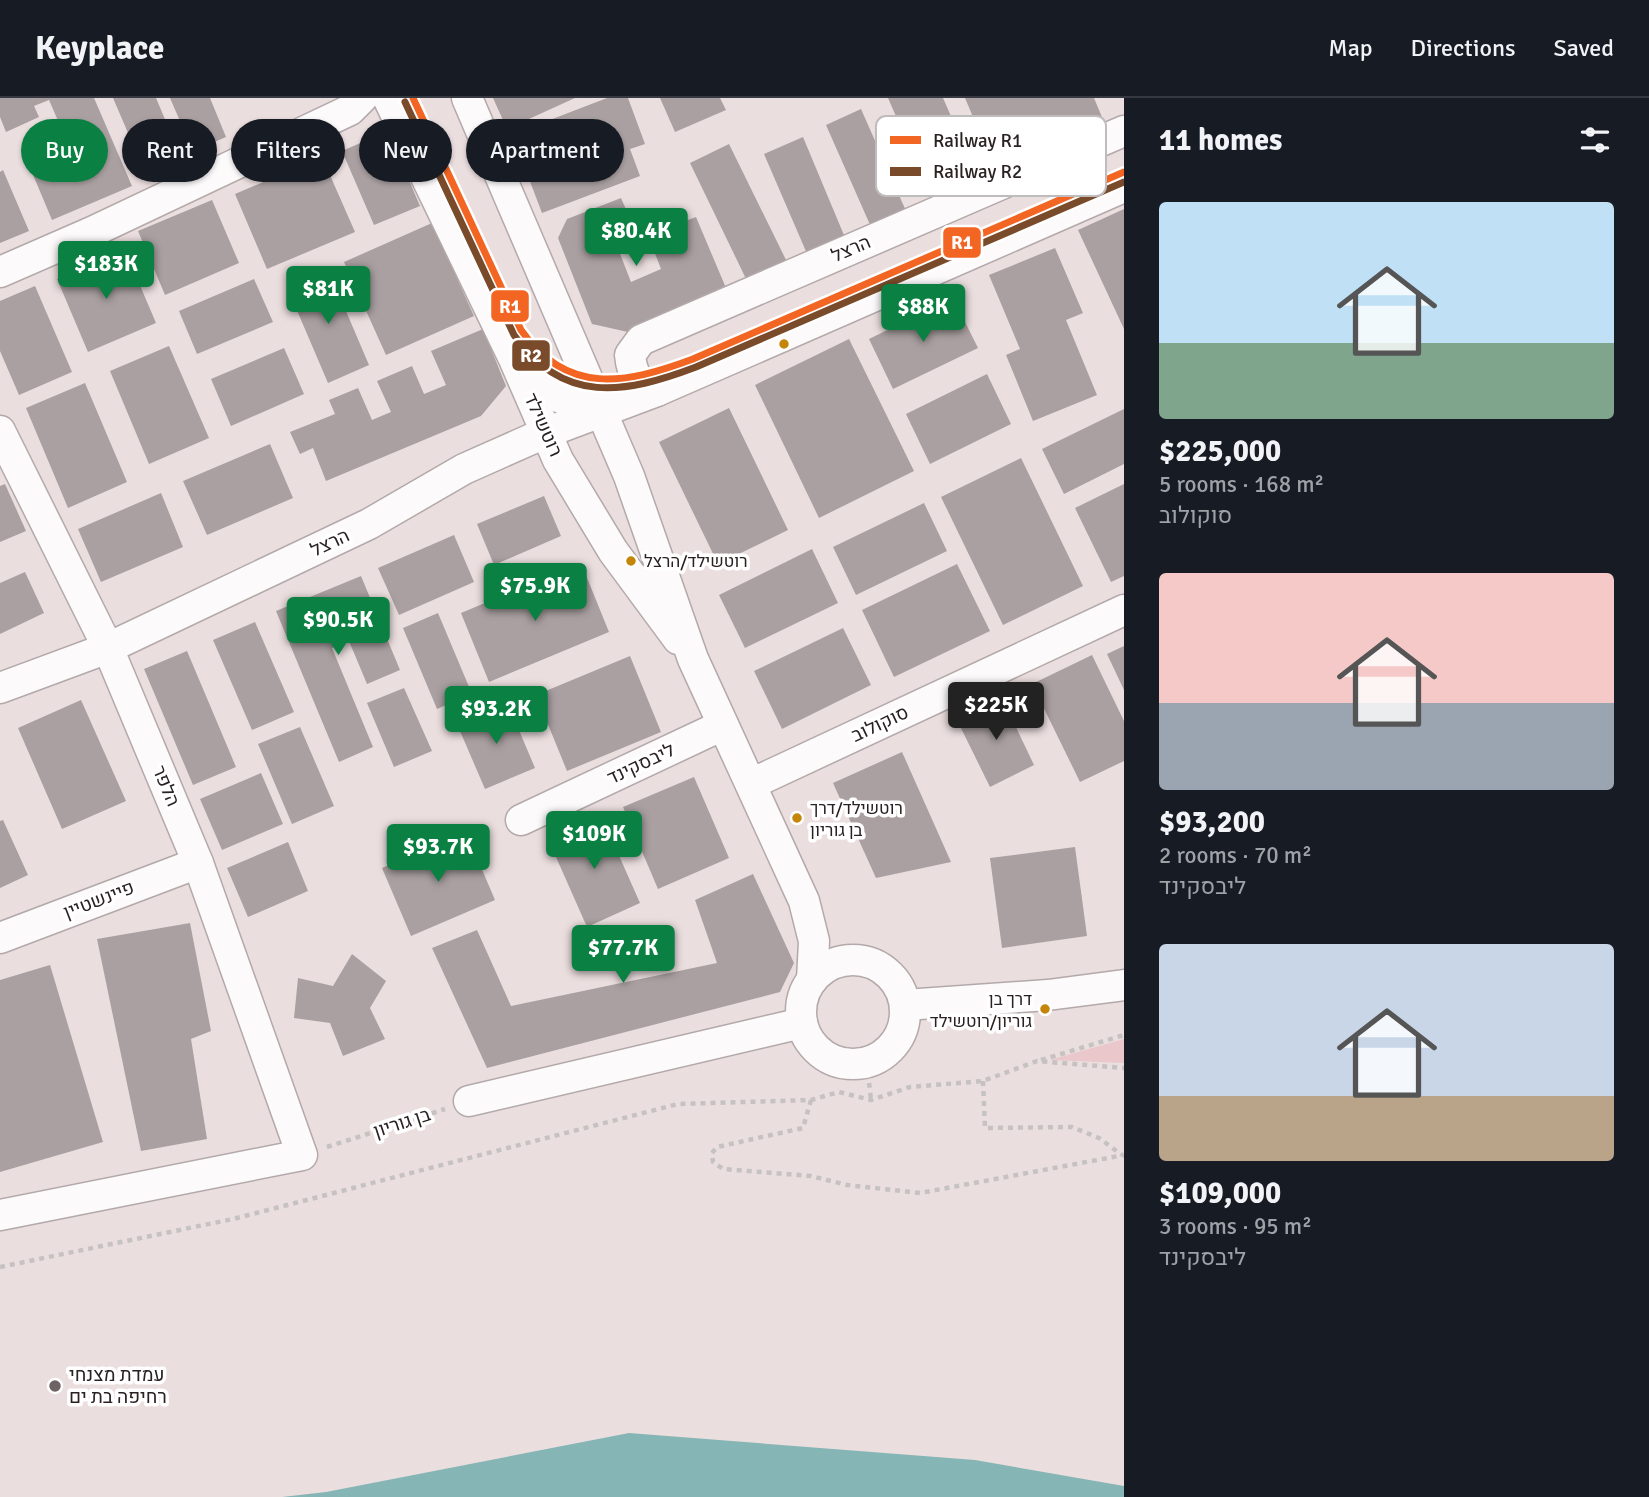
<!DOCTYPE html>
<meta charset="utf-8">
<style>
:root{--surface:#171b24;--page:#242831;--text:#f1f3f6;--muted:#9ea1a6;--line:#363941;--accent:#0b8043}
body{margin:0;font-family:Signika,Heebo,sans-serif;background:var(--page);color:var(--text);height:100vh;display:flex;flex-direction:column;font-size:26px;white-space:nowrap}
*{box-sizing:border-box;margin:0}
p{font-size:23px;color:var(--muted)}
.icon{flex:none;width:38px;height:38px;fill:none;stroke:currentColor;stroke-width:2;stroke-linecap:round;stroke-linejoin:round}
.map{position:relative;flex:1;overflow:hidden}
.sheet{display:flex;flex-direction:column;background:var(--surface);width:525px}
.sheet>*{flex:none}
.banner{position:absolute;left:21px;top:21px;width:665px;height:63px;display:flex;gap:14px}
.price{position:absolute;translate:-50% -60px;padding:0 16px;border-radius:7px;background:var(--accent);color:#fff;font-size:23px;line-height:46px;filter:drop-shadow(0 2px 4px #0008)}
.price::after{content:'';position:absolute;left:50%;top:42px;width:21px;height:16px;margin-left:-10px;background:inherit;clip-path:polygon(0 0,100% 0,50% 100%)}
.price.active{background:#222;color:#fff}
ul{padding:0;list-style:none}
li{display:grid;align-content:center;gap:14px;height:371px;padding:0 35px}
li span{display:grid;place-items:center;height:217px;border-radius:7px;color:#555}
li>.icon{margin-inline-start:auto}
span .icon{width:126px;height:126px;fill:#fffc;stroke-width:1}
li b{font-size:30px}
h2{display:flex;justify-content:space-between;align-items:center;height:84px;padding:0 35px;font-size:30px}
.chip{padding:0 24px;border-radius:32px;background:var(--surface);box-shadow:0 2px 5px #0004;font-size:24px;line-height:63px}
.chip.active{background:var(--accent);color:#fff}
header{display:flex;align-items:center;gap:42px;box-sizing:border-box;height:98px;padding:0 35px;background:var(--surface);border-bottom:2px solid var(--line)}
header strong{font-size:33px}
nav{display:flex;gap:38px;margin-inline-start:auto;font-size:24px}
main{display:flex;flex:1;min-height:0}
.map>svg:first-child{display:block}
.green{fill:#e9c7cb}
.water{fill:#86b5b5}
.building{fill:#aaa0a1}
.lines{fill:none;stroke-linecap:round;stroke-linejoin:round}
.minor-casing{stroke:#b3a9aa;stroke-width:33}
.path{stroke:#c6c2c2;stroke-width:4.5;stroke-dasharray:5 5;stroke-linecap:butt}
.minor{stroke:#fcfafa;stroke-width:30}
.rail-1-casing{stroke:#fff;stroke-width:12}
.rail-2-casing{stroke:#fff;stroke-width:12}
.rail-1{stroke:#f26522;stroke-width:7}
.rail-2{stroke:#7a4b2a;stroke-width:7}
.bus-dot{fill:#c48508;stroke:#fff;stroke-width:2.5}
.poi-dot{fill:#6e6364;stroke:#fff;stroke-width:2.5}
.labels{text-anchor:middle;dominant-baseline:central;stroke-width:7;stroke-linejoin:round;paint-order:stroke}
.bus-label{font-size:17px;fill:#2a2122;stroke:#fff;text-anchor:start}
.street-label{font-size:19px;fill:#2a2122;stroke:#fff}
.poi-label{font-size:19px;fill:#2a2122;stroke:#fff;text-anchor:start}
.key{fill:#fff;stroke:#bfbcbd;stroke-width:2}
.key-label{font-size:19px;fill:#2a2122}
.line-badge{stroke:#fff;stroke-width:2.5}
.badge-label{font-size:19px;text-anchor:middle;font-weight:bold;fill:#fff}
</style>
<header>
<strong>Keyplace</strong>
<nav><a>Map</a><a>Directions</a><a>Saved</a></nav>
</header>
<main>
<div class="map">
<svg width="1124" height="1399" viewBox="0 0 1124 1399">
<rect width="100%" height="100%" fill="#ebdedf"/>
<path class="green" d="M1124 941V965L1050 962Z"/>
<path class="water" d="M629 1335 975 1362 1124 1388V1399H282L326 1394Z"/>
<g class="building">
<path d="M0 0H94L132 88 52 122 31 72 72 55 49 2 34 8 39 19 6 34 0 19Z"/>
<path d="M113 0H156L183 64 147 79Z"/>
<path d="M170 0H210L226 39 193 53Z"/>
<path d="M493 0H575L507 31Z"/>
<path d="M607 0H628L645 46 630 51 640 78 542 115 523 65 540 59 529 30Z"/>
<path d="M660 0H720L726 12 675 34Z"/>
<path d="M888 0H943L977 78 931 98Z"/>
<path d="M965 0H1094L1104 24 995 71Z"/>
<path d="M861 11 906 113 871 129 826 27Z"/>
<path d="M388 33 420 108 374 127 342 53Z"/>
<path d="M803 39 846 142 808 158 764 56Z"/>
<path d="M729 46 789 168 749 187 690 65Z"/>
<path d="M322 59 355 134 267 171 235 96Z"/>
<path d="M3 72 29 133 0 145V74Z"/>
<path d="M621 100 641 146 619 153 631 184 661 171 648 137 696 119 726 190 628 234 592 226 558 140 567 121Z"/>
<path d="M212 102 239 165 165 197 138 133Z"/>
<path d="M1124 111V231L1078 132Z"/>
<path d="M432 125 474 218 386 257 344 164Z"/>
<path d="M1055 150 1083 215 1066 222 1097 297 1033 323 1006 257 1020 251 989 177Z"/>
<path d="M125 152 156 225 88 254 57 181Z"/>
<path d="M328 171 369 267 328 285 287 189Z"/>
<path d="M254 181 273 224 197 256 179 213Z"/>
<path d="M35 188 72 274 19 297 0 253V203Z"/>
<path d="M953 200 978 250 893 291 869 241Z"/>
<path d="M483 231 506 288 481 318 326 383 313 350 300 356 290 334 335 316 329 302 358 290 372 322 391 314 377 283 412 268 424 296 446 287 431 253Z"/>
<path d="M849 241 914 373 819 420 755 287Z"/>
<path d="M169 248 209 340 149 366 110 273Z"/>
<path d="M284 250 304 296 231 328 211 281Z"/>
<path d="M987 276 1011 326 930 366 906 316Z"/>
<path d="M85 285 127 384 68 410 26 310Z"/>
<path d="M729 310 788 432 718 466 659 344Z"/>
<path d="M1124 311V366L1064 396 1042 351Z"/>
<path d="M270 346 293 400 207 437 183 383Z"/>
<path d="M1021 360 1083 488 1003 527 941 399Z"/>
<path d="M5 386 26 433 0 444V388Z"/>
<path d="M1124 386V478L1111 484 1075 410Z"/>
<path d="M161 395 183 449 101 484 78 431Z"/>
<path d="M544 398 561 438 494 467 477 426Z"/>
<path d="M924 405 947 453 856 497 833 449Z"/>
<path d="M454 437 474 484 399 517 378 470Z"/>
<path d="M812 451 838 505 745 550 719 497Z"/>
<path d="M581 465 609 534 489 584 461 515Z"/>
<path d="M957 466 990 533 894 579 862 512Z"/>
<path d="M25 474 44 515 0 536V485Z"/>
<path d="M361 478 400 572 367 586 349 543 332 550 373 649 339 664 276 513Z"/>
<path d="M438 515 472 596 437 611 403 530Z"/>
<path d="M255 524 294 614 252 632 213 542Z"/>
<path d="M843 530 871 587 782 631 754 573Z"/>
<path d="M1124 548V592L1107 556Z"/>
<path d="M187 553 236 669 193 687 144 571Z"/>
<path d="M1092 557 1124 623V663L1080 684 1032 586Z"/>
<path d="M630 558 661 634 567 673 536 597Z"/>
<path d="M404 590 432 653 394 669 367 605Z"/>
<path d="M1002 600 1034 667 990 689 957 622Z"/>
<path d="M81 602 126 703 62 731 18 630Z"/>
<path d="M507 604 535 670 485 691 457 626Z"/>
<path d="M300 629 334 708 292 726 258 646Z"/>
<path d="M902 654 951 764 876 780 833 685Z"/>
<path d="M261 675 283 726 222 752 200 701Z"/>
<path d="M694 679 729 760 658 791 623 709Z"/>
<path d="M601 717 640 805 587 829 548 741Z"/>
<path d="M3 722 28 777 0 790V723Z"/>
<path d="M466 734 495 802 411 838 382 770Z"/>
<path d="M288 744 308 793 248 819 227 770Z"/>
<path d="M1075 749 1087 838 1002 850 990 760Z"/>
<path d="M753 776 794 865 780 894 487 970 432 850 477 832 511 908 717 865 695 802Z"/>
<path d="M190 825 211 933 191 941 207 1041 141 1053 97 841Z"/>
<path d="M352 856 386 883 370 910 385 941 343 958 330 925 294 920 298 880 333 888Z"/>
<path d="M50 867 103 1044 0 1074V882Z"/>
</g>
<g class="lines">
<g class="minor-casing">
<g id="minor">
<path d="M388 0 514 261 558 362 613 453 678 541"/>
<path d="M467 0 629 378 693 561 804 803 814 843 812 882"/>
<path d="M0 174 92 134 350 12 362 0"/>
<path d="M523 271C544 296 570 306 601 313"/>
<path d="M657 293C638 286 632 277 630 257L641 242 1124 33"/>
<path d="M0 333 108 550 198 765 302 1057 0 1117"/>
<path d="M0 590 108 550 369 426 464 371 545 335 657 293 1124 89"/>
<path d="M751 686 1124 512"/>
<path d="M521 722 723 627"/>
<path d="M0 840 198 765"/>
<circle cx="853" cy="914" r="52"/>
<path d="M905 907 1048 897 1124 887"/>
<path d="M469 1003 802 925"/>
</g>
</g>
<g class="path">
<path d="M1041 962 1124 937"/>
<path d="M867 965 871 1002"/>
<path d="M983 983 985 1030 1072 1029 1099 1040 1122 1057"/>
<path d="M811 1002 803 1030 717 1049 712 1055 713 1064 723 1071 811 1078 847 1087 920 1095 1124 1057"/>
<path d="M327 1049 445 1011"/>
<path d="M0 1169 233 1121 678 1006 811 1002 839 994 871 1002 910 989 983 983 1037 963 1124 970"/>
</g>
<use href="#minor" class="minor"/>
<g class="rail-1-casing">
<path id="rail-1" d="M413 0 521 232C567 298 626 286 693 261L1124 74"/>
</g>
<g class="rail-2-casing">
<path id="rail-2" d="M405 4 514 237C563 307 625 296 696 269L1124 84"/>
</g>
<use href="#rail-1" class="rail-1"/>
<use href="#rail-2" class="rail-2"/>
</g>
<g class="bus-dot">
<circle cx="784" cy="246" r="6"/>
<circle cx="631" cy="463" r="6"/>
<circle cx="797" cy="720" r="6"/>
<circle cx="1045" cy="911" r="6"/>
</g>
<circle class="poi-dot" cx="55" cy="1288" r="7"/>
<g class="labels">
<g class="bus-label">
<text x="644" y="463">רוטשילד/הרצל</text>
<text x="810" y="710">רוטשילד/דרך<tspan x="810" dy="22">בן גוריון</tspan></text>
<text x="1032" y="901" text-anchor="end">דרך בן<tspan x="1032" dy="22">גוריון/רוטשילד</tspan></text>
</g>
<g class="street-label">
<text transform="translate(851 151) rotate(-23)">הרצל</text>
<text transform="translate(543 327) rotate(66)">רוטשילד</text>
<text transform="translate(330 445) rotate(-25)">הרצל</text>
<text transform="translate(880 626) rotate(-25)">סוקולוב</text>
<text transform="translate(641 666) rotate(-25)">ליבסקינד</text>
<text transform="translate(166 688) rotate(67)">הלפר</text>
<text transform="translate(99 802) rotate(-21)">פיינשטיין</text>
<text transform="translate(402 1025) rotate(-18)">בן גוריון</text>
</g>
<g class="poi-label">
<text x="69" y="1277">עמדת מצנחי<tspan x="69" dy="22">רחיפה בת ים</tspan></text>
</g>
</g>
<rect x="876" y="18" width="230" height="80" rx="10" class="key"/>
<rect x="890" y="38" width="31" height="8" fill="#f26522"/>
<rect x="890" y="69" width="31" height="9" fill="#7a4b2a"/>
<g class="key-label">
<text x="933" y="49">Railway R1</text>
<text x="933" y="80">Railway R2</text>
</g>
<g class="line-badge">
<rect x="942" y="128" width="40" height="33" rx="7" fill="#f26522"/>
<rect x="490" y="191" width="40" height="34" rx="7" fill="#f26522"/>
<rect x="511" y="241" width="40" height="33" rx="7" fill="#7a4b2a"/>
</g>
<g class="badge-label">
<text x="962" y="151">R1</text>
<text x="510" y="215">R1</text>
<text x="531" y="264">R2</text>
</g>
</svg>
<b class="price" style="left:636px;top:170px">$80.4K</b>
<b class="price" style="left:106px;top:203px">$183K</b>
<b class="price" style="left:328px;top:228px">$81K</b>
<b class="price" style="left:923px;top:246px">$88K</b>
<b class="price" style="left:535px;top:525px">$75.9K</b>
<b class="price" style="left:338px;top:559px">$90.5K</b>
<b class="price active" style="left:996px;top:644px">$225K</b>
<b class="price" style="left:496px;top:648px">$93.2K</b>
<b class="price" style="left:594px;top:773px">$109K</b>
<b class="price" style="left:438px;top:786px">$93.7K</b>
<b class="price" style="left:623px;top:887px">$77.7K</b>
<div class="banner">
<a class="chip active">Buy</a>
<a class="chip">Rent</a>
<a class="chip">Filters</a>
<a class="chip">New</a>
<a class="chip">Apartment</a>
</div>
</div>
<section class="sheet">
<h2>11 homes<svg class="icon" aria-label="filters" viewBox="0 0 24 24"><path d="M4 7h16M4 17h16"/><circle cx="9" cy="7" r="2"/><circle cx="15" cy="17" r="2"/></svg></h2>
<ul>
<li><span style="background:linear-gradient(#bfe0f5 65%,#7fa58c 0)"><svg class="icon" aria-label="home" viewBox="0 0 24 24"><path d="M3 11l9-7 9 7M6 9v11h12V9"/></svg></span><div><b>$225,000</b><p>5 rooms · 168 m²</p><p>סוקולוב</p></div></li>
<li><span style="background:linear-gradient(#f6c9c9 60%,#9aa5b1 0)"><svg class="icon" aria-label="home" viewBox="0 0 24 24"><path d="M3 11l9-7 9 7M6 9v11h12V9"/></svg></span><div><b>$93,200</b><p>2 rooms · 70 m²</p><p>ליבסקינד</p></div></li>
<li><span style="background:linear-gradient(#c9d6e8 70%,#b9a48a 0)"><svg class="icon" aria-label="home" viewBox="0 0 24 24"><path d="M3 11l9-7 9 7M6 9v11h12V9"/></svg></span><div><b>$109,000</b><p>3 rooms · 95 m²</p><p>ליבסקינד</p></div></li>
</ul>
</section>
</main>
